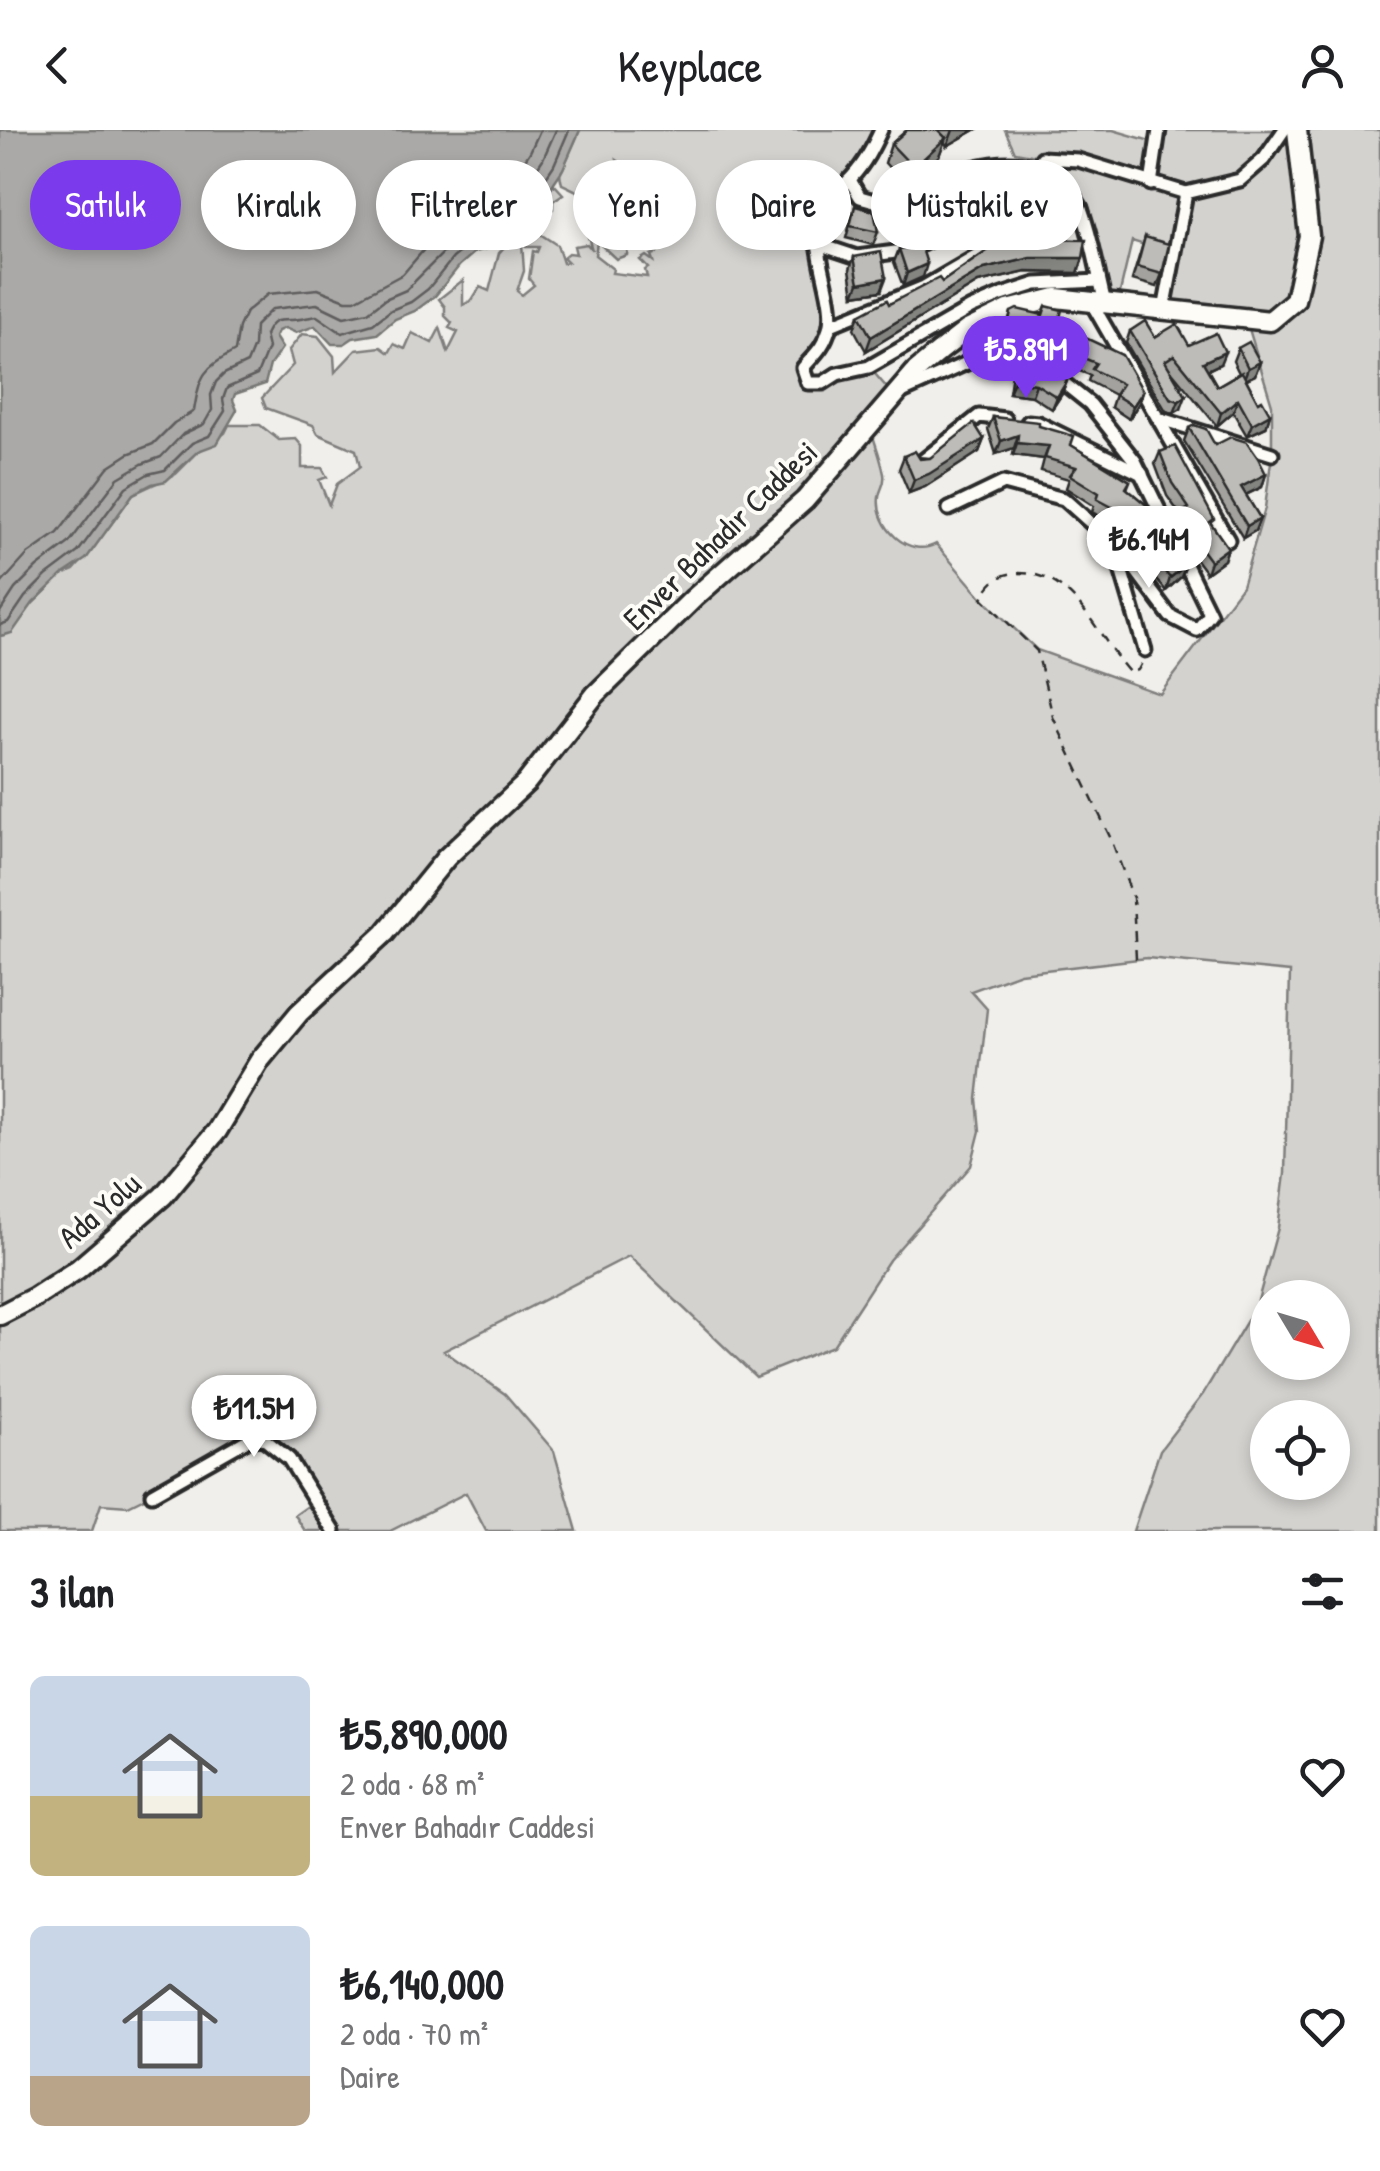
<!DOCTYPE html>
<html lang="tr">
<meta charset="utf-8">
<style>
:root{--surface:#fff;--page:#f2f2f2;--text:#202124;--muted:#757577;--accent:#7c3aed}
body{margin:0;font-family:"Patrick Hand",sans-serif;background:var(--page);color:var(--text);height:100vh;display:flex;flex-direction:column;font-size:38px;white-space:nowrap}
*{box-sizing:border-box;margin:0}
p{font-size:32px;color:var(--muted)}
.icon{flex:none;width:55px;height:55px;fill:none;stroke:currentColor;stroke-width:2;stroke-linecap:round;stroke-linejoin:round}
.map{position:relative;height:1401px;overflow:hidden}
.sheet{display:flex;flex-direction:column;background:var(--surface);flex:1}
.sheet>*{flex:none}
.top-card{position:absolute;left:30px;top:30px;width:1320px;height:90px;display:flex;gap:20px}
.needle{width:65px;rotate:128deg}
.controls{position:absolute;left:1250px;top:1150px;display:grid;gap:20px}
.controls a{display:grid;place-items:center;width:100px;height:100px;border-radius:50%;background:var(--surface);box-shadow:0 5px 15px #0003;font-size:50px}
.price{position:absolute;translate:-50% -85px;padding:0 22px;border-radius:35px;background:#fff;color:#222;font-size:32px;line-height:65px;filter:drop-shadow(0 2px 5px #0008)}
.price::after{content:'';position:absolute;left:50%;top:60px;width:30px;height:22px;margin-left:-15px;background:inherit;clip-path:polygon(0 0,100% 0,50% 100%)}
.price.current{background:var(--accent);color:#fff}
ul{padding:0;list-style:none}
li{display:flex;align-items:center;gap:30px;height:250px;padding:0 30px}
li span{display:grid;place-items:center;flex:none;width:280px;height:200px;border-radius:15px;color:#555}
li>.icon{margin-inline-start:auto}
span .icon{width:120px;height:120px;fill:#fffc;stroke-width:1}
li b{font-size:42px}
h2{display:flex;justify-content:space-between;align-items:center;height:120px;padding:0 30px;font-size:42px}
.chip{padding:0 35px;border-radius:45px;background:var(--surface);box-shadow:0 5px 15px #0003;font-size:35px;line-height:90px}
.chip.current{background:var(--accent);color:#fff}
header{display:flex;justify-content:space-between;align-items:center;height:130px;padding:0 30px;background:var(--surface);font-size:45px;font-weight:600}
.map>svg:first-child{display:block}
.green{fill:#d3d2cf;stroke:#7f7e7d;stroke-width:2.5;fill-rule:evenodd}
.water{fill:#aaa9a7;stroke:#777775;stroke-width:2.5}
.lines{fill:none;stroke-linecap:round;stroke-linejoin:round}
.shore{stroke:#5e5d5d;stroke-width:2.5}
.minor-casing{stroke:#2b2b2b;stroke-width:19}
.secondary-casing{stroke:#2b2b2b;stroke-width:25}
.path{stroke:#2b2b2b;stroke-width:2.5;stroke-dasharray:10 8;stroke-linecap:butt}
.minor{stroke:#fdfcf7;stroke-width:11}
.secondary{stroke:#fdfcf7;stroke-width:18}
.wall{fill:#a3a29e;stroke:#2b2b2b;stroke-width:2.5}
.shaded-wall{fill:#848481;stroke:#2b2b2b;stroke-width:2.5}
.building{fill:#bdbcb8;stroke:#2b2b2b;stroke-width:2.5}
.labels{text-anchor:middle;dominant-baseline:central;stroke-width:8;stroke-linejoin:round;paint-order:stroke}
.street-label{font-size:32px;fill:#2b2b2b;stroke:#fdfcf7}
</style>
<header><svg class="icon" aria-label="back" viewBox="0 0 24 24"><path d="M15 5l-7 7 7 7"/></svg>Keyplace<svg class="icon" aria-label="person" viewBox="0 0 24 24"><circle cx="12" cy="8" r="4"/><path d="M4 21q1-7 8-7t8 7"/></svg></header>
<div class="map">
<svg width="1380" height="1401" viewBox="0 0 1380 1401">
<rect width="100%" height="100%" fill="#f0efeb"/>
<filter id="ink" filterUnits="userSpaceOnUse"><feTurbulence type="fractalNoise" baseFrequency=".01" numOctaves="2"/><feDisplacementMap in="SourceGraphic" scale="20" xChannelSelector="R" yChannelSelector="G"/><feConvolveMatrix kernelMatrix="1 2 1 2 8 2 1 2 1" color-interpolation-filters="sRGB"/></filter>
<g filter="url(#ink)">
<path class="green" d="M580 0H881L820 85 831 195 808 232V253L869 237 894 266 870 297C875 313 881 328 884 344 886 354 880 358 879 367 875 397 909 429 936 414L982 468 1037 520 1160 564 1242 456 1265 378 1272 324V275L1246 189 1164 180 1174 124 1132 111 1117 175 1105 173C1093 128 1088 58 1045 30 1037 25 1025 24 1015 22L1005 0H1113L1157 13 1159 0H1380V1401H1133L1160 1320 1203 1264 1257 1174 1278 1098 1285 1044 1290 842 1147 828 1020 843 971 861 987 879 977 969 980 1001 971 1036 889 1130 833 1216 756 1247 629 1126 444 1221 505 1264 554 1321 577 1401H486L466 1363 390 1401H305L295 1385 315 1371 289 1329 262 1309 128 1376 101 1374 92 1401H0V506L9 504 33 473 62 445 74 440 95 416 133 364 176 344 198 322 225 303 229 295H260L279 310 296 309 302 316V338H322L327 347 319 350 329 375 337 354 360 337 356 320 318 304 313 295 266 278 262 268 293 235 289 220 302 204 318 206 334 226 335 242 356 220 381 217 389 223 394 214 405 219 412 203 432 213 440 198 448 222 458 202 449 198 452 193 445 186V177L439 169 463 150V175L472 170 480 157 489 161 499 123 506 115 522 113 524 141 517 161 522 165 534 155 529 149 533 121 537 122 539 117H526L524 100H518L538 81 554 54 563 64 553 71V79L541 89 537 102 557 115 563 133 568 132 563 127 568 123 576 124 574 116 587 114 592 120 586 100 589 96 582 89 578 80 582 73 579 62 562 54 560 45ZM617 30C635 42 634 48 633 69L628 72 631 78 637 70 648 78 653 87 649 96 653 100 657 88 661 91 658 96 665 101 679 99 681 104 663 105 660 101 647 114 657 123 651 125 653 131 646 126 640 130 648 138 645 140 647 147 612 143 613 139 595 125 598 106 591 95 587 72 596 76 603 92 600 114 616 129 627 125 628 113 619 82 624 66ZM1268 1168H1332V1232H1268ZM1268 1288H1332V1352H1268Z"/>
<path class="water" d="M0 0H580L563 39 527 93 501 115 475 122 460 135 435 166 415 181 395 189 377 204 353 208 344 214H332L315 196 296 203 285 198 278 201 275 207 282 218 270 235 265 254 235 264 233 270 237 280 217 314 198 321 166 351 152 354 133 364 86 429 62 445 33 473 12 503 0 506Z"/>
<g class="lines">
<g class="shore">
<path d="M0 455 28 424 58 403 108 337 128 324 153 314 174 293 194 281C200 244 203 239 235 221L239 197 246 182 268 164 318 159 346 170H355L403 144 433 109 451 94 482 81 502 65 530 22 540 0"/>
<path d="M0 482 15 459 37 437 69 413 118 348 142 334 161 327 183 304 204 294 212 280 211 265 216 252 224 244 247 233 254 216 255 196 272 179 317 174 344 187 368 182 385 169 406 160 461 105 489 94 512 76 543 29 556 0"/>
<path d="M0 495 8 492 25 467 46 446 78 422 126 357 148 344 165 340 192 313 209 306 225 281 223 269 227 258 257 245 268 218 265 205C272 189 277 190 292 190 299 190 309 187 317 186L342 203 373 194 391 180 411 172 428 159 453 128 469 115 495 106 520 86 554 35 569 0"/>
</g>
<g class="minor-casing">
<g id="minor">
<path d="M881 0C873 17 865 33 852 47 841 59 828 65 821 82 808 118 838 169 829 199 824 217 814 225 803 238L808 253H823L837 244 869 237 971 178 1002 165 1036 154 1099 151"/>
<path d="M1042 28 1078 30 1186 63 1240 50 1264 29 1284 0"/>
<path d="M850 50 860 67 885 74C950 41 1040 0 1080 76 1092 106 1097 142 1105 173"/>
<path d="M1151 54 1159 0"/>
<path d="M818 114 857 127 911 120 1011 66 1081 78"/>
<path d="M1091 172 1228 410"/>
<path d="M1164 180 1186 63"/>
<path d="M831 195 924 157 984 122 999 119"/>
<path d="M902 262 980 227 1031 233"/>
<path d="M1158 288 1272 324"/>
<path d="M1028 292 1038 293 1142 344"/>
<path d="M920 333 979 286 1005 289"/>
<path d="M949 379 1003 353 1064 369 1120 419 1170 486 1197 500 1210 484 1135 331 1090 274 1055 246"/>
<path d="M1115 419 1145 520"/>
<path d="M152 1364 249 1309 263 1308 289 1329 334 1401"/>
</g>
</g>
<g class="secondary-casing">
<path id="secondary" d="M0 1185 35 1167 78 1139 163 1066 217 1001 260 930 299 883 385 803 446 728 526 653 595 565 694 468 805 370 916 241 940 221 967 200 1008 180 1056 168 1270 191 1295 170 1309 106 1297 0"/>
</g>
<path class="path" d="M1136 829 1133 768 1111 709 1053 587 1037 521 982 468C990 453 999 443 1018 443 1075 442 1097 507 1130 543L1138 540 1143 531"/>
<use href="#minor" class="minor"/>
<use href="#secondary" class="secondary"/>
</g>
<g class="wall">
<path d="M907 0H975L947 16 944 11 939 26 914 50 904 54 885 33 891 14Z"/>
<path d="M1022 30 1054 42 1045 62 1015 51Z"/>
<path d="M965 45 997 49 992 62 971 74 961 58Z"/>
<path d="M1013 65 1048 84 1043 97 1010 100 1009 78Z"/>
<path d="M855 76 878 102 873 115 846 108Z"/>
<path d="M904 80 936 86 931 98 909 110 900 92Z"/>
<path d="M1145 107 1162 144 1157 157 1132 150Z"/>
<path d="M993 117 1078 143 1026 142 978 153 866 221 854 199 859 185 889 174 942 152Z"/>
<path d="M899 119 923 147 903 156 894 132Z"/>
<path d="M854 127 881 161 854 165 850 139Z"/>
<path d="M1046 176 1058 195 1143 261 1139 273 1129 289 1111 277 1115 265 1088 251 1090 245 1061 234 1064 226 1025 215 1024 219 1002 211 1011 182 1042 185Z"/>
<path d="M1130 201 1189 215 1220 234 1208 240 1217 256 1239 243 1233 231 1238 218 1260 232 1255 245 1246 249 1258 272 1270 284 1266 297 1247 306 1233 282 1217 296 1169 238 1181 279 1174 283 1166 281 1126 213Z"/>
<path d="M1017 230 1067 251 1062 264 1052 279 1032 266 1009 263 1012 243Z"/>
<path d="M993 287 1039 296 1130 351 1127 359 1150 378 1147 387 1186 435 1181 447 1166 461 1133 421 1135 416 1116 401 1118 396 1092 382 1094 376 1066 358 1069 349 1041 341 1044 329 1013 325 1014 318 996 324 988 299Z"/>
<path d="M1189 298 1266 344 1262 357 1246 365 1260 388 1255 401 1243 408 1184 311Z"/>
<path d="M984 309 979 322 925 357 909 363 899 339 904 326 930 328Z"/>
<path d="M1160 322 1228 418 1224 430 1206 443 1194 427 1196 421 1180 394 1182 387 1167 366 1155 334Z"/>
</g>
<g class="shaded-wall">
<path d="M953 0H975L947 16Z"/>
<path d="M946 8 939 26 914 50 904 54 911 35Z"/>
<path d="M997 49 992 62 971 74 975 62Z"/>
<path d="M1048 84 1043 97 1010 100 1014 87Z"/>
<path d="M936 86 931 98 909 110 914 98Z"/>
<path d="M1031 128H1083L1078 143 1026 142 978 153 866 221 871 207 984 139Z"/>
<path d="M927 134 923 147 903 156 907 143Z"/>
<path d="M886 148 881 161 854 165 859 153Z"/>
<path d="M1225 222 1220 234 1199 244 1203 232Z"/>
<path d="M1260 232 1255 245 1243 251 1248 238Z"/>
<path d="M1014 251 1036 254 1032 266 1009 263Z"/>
<path d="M1067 251 1062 264 1052 279 1057 267Z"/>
<path d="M1143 261 1139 273 1129 289 1133 276Z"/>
<path d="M1186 266 1181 279 1174 283 1179 271Z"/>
<path d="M1238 269 1233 282 1217 296 1221 283Z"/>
<path d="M1270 284 1266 297 1247 306 1252 294Z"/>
<path d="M1018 305 1014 318 996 324 1001 311Z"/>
<path d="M984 309 979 322 925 357 909 363 914 350Z"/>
<path d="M1017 313 1049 316 1044 329 1013 325Z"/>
<path d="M1266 344 1262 357 1237 369 1241 357Z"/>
<path d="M1260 388 1255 401 1243 408 1247 396Z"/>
<path d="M1228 418 1224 430 1206 443 1210 431Z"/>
<path d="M1186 435 1181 447 1166 461 1170 448Z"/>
</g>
<g class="building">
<path d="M907 0H938L946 8 921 31 911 35 891 14Z"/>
<path d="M1022 30 1043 35 1054 42 1050 50 1020 38Z"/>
<path d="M990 33 997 49 975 62 965 45 974 36Z"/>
<path d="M1013 65 1046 68 1048 84 1014 87Z"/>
<path d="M926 68 936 86 914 98 904 80Z"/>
<path d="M855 76 874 81 878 102 850 96Z"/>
<path d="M1145 107 1169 114 1162 144 1137 137Z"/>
<path d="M1030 109 1086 110 1083 128H1031L984 139 871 207 859 185 887 170 889 174 939 148 942 152 993 117Z"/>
<path d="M921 115 927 134 907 143 899 119Z"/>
<path d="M881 122 886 148 859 153 854 127Z"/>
<path d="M1046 176 1062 180 1058 195 1122 225 1143 261 1133 276 1115 265 1122 254 1092 239 1096 233 1066 221 1069 213 1029 202 1028 207 1007 199 1011 182 1017 179 1043 185Z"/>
<path d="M1145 191 1155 207 1177 194 1189 215 1216 203 1225 222 1203 232 1217 256 1242 242 1258 272 1262 270 1270 284 1252 294 1238 269 1221 283 1174 225 1165 231 1186 266 1179 271 1170 268 1130 201Z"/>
<path d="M1249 212 1260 232 1248 238 1238 218Z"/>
<path d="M1017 230 1046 235 1067 251 1057 267 1036 254 1014 251Z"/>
<path d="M993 287 1039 292V296L1074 306 1071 315 1130 351 1126 358 1150 378 1145 385 1186 435 1170 448 1138 408 1142 405 1121 388 1125 384 1097 369 1099 363 1070 345 1076 337 1045 328 1049 316 1017 313 1018 305 1001 311Z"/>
<path d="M974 293 984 309 929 344 914 350 904 326 915 321 920 329 930 328Z"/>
<path d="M1194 295 1206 299 1215 315 1231 307 1247 312 1258 328 1266 344 1241 357 1260 388 1247 396 1189 298Z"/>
<path d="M1175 316 1214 389 1210 392 1228 418 1210 431 1198 415 1202 412 1184 381 1189 378 1172 353 1160 322Z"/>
</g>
</g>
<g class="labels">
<g class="street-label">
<text transform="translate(720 405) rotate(-44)">Enver Bahadır Caddesi</text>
<text transform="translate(99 1080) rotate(-41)">Ada Yolu</text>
</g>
</g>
</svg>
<div class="controls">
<a><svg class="needle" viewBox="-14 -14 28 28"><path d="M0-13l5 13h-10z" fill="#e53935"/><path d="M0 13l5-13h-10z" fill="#757577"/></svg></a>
<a><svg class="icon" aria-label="locate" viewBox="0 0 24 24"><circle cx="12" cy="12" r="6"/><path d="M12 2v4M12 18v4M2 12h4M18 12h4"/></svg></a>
</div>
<b class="price current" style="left:1026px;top:271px">₺5.89M</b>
<b class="price" style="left:1149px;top:461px">₺6.14M</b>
<b class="price" style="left:254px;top:1330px">₺11.5M</b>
<div class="top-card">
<a class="chip current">Satılık</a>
<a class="chip">Kiralık</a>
<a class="chip">Filtreler</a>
<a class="chip">Yeni</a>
<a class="chip">Daire</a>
<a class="chip">Müstakil ev</a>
</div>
</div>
<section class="sheet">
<h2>3 ilan<svg class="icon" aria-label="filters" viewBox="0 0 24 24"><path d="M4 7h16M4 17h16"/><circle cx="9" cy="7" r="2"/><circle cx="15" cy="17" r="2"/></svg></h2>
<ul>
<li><span style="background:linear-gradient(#c9d6e8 60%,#c2b280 0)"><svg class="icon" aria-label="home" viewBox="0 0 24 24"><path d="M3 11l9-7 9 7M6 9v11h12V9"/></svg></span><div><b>₺5,890,000</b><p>2 oda · 68 m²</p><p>Enver Bahadır Caddesi</p></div><svg class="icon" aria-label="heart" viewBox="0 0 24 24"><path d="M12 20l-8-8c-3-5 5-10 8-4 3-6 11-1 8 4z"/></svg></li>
<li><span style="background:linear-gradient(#c9d6e8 75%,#b9a48a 0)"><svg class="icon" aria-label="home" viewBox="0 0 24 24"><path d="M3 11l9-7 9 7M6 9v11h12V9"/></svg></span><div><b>₺6,140,000</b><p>2 oda · 70 m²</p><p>Daire</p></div><svg class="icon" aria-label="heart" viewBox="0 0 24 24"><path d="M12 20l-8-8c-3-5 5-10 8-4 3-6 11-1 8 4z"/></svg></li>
</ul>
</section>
